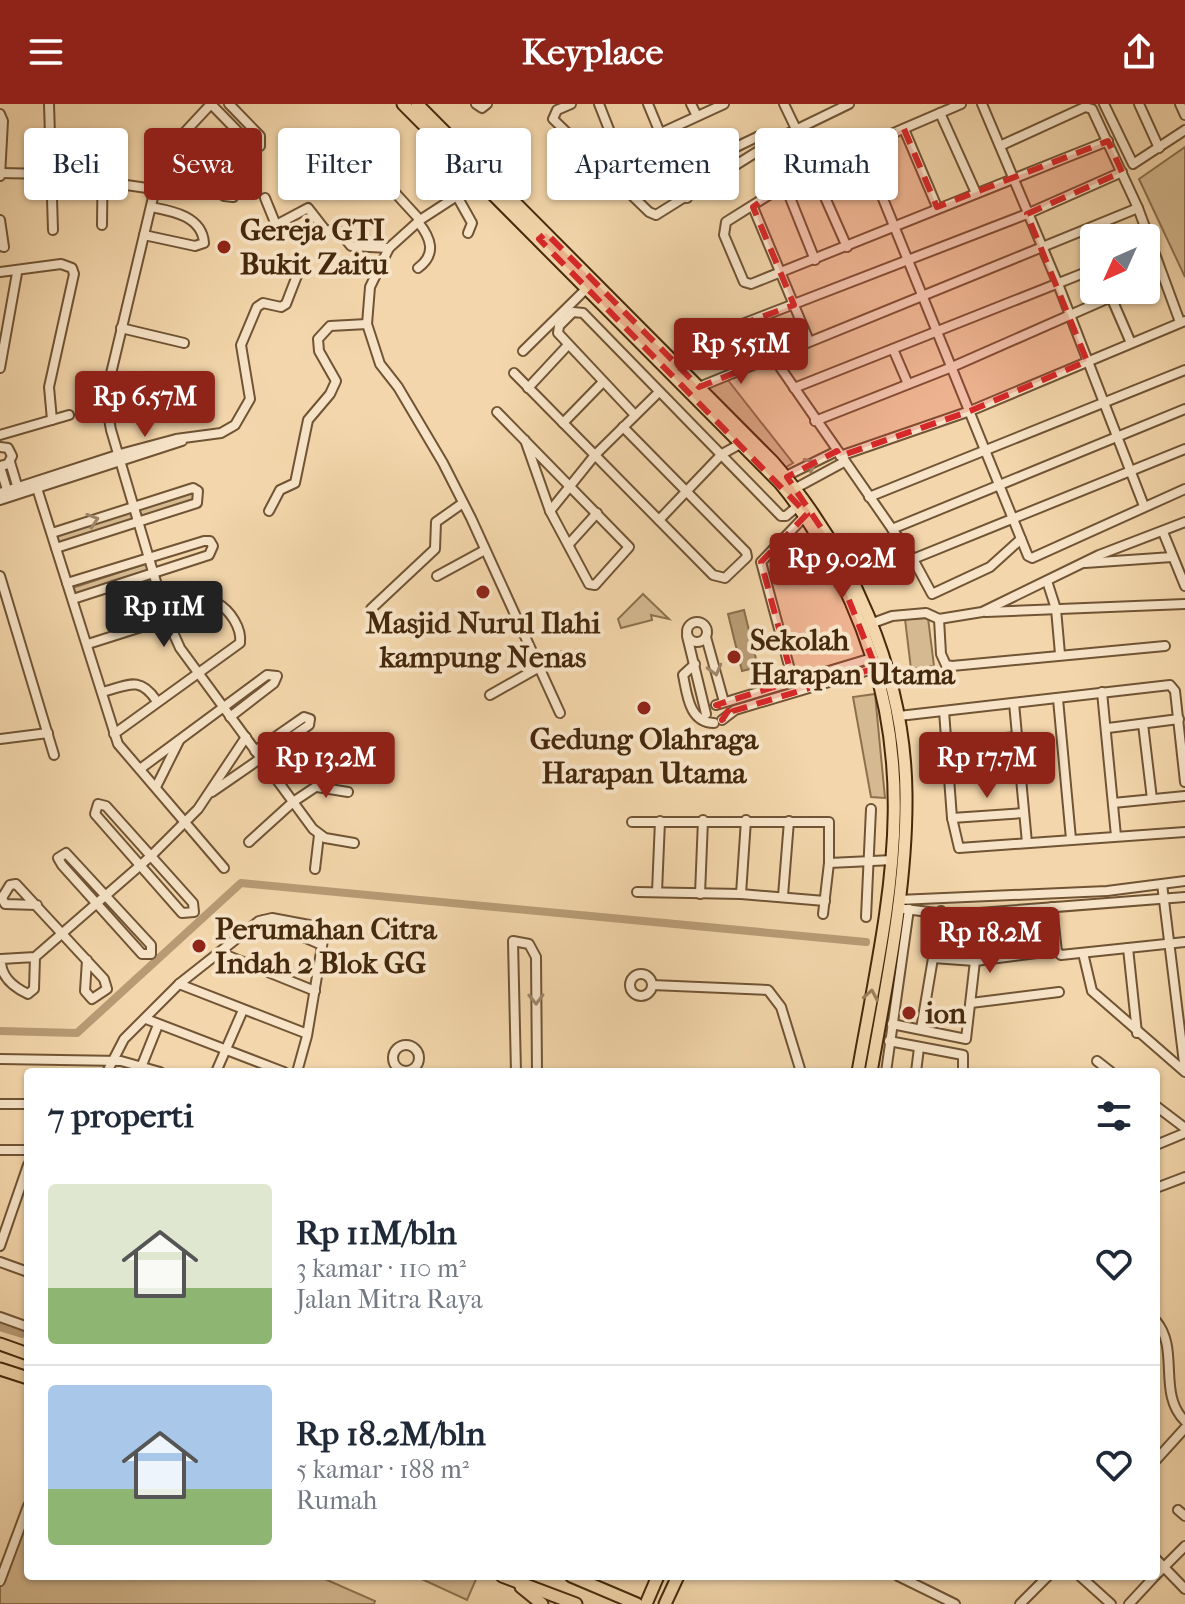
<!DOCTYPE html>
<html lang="id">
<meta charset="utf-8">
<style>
:root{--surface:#fff;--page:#f6f6f7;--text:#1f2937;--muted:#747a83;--line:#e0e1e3;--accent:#8f2418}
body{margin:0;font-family:"IM FELL French Canon",serif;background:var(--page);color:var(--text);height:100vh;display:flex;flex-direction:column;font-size:30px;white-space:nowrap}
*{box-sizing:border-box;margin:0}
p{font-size:26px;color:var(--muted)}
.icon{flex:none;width:44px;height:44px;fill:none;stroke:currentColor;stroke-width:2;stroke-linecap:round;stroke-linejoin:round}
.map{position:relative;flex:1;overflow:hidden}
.drawer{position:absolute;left:24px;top:964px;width:1136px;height:512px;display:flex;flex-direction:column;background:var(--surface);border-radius:8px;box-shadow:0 2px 6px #0004}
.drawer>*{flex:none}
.hud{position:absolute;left:24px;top:24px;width:1138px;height:72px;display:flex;gap:16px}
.needle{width:52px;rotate:225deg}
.controls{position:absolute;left:1080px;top:120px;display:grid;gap:16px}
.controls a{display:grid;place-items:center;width:80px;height:80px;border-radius:8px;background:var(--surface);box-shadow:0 2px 6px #0004;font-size:40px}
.price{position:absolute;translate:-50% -68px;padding:0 18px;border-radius:8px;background:var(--accent);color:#fff;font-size:26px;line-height:52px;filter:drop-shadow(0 2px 4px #0008)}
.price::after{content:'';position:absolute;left:50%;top:48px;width:24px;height:18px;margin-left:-12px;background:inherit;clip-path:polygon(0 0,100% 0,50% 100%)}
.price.current{background:#222;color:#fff}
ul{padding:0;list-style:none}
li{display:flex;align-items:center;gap:24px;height:200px;padding:0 24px}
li+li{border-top:2px solid var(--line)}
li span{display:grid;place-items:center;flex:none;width:224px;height:160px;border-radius:8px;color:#555}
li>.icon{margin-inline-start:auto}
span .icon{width:96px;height:96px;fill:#fffc;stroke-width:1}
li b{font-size:34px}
h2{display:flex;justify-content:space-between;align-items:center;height:96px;padding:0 24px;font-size:34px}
.chip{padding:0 28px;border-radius:8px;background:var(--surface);box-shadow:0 2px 6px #0004;font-size:28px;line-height:72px}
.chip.current{background:var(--accent);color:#fff}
header{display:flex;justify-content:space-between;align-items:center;height:104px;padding:0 24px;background:var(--accent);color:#fff;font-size:36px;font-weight:800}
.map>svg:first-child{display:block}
.green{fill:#d5b990;stroke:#8d714e;stroke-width:2}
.water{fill:#b89b75;stroke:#8a6d4b;stroke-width:2}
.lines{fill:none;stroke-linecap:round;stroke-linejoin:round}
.canal{stroke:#b89b75;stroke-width:8}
.minor-casing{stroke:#705434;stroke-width:12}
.major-casing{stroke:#45290c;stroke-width:15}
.minor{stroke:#f7e4c8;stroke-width:8}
.major{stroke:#f3d6ab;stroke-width:11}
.oneway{stroke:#9e866a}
.oneway2{stroke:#9c805c}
.marked{fill:#d62828;fill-opacity:0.2;stroke:#d62828;stroke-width:6;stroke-dasharray:16 10;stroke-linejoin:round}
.poi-dot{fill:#8f2418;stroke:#f7e4c8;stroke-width:3}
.labels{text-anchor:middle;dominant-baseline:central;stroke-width:8;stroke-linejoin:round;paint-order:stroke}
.poi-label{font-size:30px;font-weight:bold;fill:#45290c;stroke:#f7e4c8;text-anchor:start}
</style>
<header><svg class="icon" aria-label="menu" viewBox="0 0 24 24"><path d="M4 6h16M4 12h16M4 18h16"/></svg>Keyplace<svg class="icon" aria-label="share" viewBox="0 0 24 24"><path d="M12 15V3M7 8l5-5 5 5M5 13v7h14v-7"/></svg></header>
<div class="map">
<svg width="1185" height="1500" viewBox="0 0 1185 1500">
<rect width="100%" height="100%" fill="#f3d6ab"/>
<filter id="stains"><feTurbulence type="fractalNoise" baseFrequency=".0025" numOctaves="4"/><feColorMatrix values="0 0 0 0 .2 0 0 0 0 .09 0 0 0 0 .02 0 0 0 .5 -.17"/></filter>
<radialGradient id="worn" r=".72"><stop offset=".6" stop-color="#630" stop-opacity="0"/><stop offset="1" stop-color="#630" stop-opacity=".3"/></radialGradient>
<g class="green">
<path d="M1185 43V173L1139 75Z"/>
<path d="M724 271 793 359 778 368 696 286Z"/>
<path d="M193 387 196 396 142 414 138 404Z"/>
<path d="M132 406 135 416 57 442 54 432Z"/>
<path d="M148 459 150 467 75 491 72 484Z"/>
<path d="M643 490 669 515 651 511 652 516 621 524 618 515Z"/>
<path d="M928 514 934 562 911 565 905 515Z"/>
<path d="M875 590 885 694 871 693 853 593Z"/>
<path d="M28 1399V1472H318L375 1497 374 1500H0V1469Z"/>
<path d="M415 1472H476L477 1473 467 1496Z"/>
</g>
<path class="water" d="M744 506 758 563 742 567 728 510Z"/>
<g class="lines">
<g class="canal">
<path d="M0 927 77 929 241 779 866 838"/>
<path d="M0 1223 22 1230"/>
</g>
<g class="minor-casing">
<g id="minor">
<path d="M49 0 53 126"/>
<path d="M211 0 170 44 160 64 109 278 107 304 111 326 167 515 180 544 313 725 325 734 354 739"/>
<path d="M211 0 250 40 260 42V32L229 0"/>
<path d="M476 0 482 4 487 0"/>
<path d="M571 0 557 6 553 15 649 108 656 111 779 34 849 0"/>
<path d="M599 0 634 89"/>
<path d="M648 0 687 94"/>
<path d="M691 0 697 12"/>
<path d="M784 0 796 25"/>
<path d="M961 0 812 64 726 118 724 131 744 178 751 180C871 133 989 84 1108 37"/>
<path d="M982 0 1058 180 1144 402"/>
<path d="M1104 0 1133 60 1185 26"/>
<path d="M1139 0 1159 44"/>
<path d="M1180 0 1185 11"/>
<path d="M940 9 976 89"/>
<path d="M0 10 3 17 0 72"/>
<path d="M904 25 937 103"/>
<path d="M661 29 724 0"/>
<path d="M1002 41 1085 3 1092 5 1138 104 1180 218"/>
<path d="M862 43 1028 452 1032 454 1185 385"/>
<path d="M170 44 224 92 233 93 235 85 181 31"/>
<path d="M812 64 847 143"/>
<path d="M0 69 50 70 154 85"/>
<path d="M377 69 420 116"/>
<path d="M678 71 759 32 769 30 779 34"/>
<path d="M480 77 420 116 389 144 370 183 367 220 380 260 398 283 443 359 471 414 560 609"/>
<path d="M785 81 815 156"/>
<path d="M265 94 276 121 308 104 326 127 337 125 351 142 389 144"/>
<path d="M458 94 472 119 468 129"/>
<path d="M753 103 809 237"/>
<path d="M0 116 4 143 0 142"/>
<path d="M102 121 103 36"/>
<path d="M144 131 195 142 204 139C202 112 172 107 151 103"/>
<path d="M418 164C437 150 431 134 418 118"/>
<path d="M0 168 61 160 72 164 74 170 49 283 52 316"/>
<path d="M1108 186 1131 239"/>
<path d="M121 224 184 239"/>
<path d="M893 245 908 280"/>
<path d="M523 247 587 184"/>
<path d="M773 253 913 455 932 490 990 463 1021 435"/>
<path d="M752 261 737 222 1027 110 1122 68"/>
<path d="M0 264 17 169"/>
<path d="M514 269 713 471 725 474 747 453 746 448 623 323"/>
<path d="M109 278 153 290"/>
<path d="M699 283 1138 104"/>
<path d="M528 284 568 241"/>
<path d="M794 284 1094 165"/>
<path d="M497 308 629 443 595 481 589 480 550 407 525 336"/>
<path d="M635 311 558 229 559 222 573 208 583 209 781 412H786L799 401"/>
<path d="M815 317 952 263 1111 193"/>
<path d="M563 319 603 278"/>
<path d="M0 331 69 311"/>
<path d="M0 343 8 344 12 352 8 360 0 362"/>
<path d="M840 352 970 307 1185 217"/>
<path d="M10 358 19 388"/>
<path d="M0 363 8 389"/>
<path d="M786 372 837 347"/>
<path d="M35 378 118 640 224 764"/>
<path d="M796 384 844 358"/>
<path d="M0 389 120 350 176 335 221 329 235 321 250 295 241 241 257 203 263 199 281 203 286 200 298 169"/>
<path d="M869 393 1185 266"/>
<path d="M0 396 182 337"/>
<path d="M269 407 280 386 295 379 308 316 330 290 336 277 319 247 318 235 330 222 367 220"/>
<path d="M550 407 595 351 659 288"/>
<path d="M659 416 722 350 742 339"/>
<path d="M892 425 1185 305"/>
<path d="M1163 428 1185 482"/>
<path d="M52 429 193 384 198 387 197 399 56 444"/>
<path d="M569 440 597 409"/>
<path d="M913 455 1185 345"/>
<path d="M1085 459 1172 453"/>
<path d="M0 472 54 651"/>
<path d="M437 472 483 447"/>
<path d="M1047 477 1056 505 1060 550"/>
<path d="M67 479 204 437H210L213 442 209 451 73 495"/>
<path d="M371 505 435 445 436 418 463 399"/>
<path d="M986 508 1185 500"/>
<path d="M939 515 941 550 946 561 952 562 1165 542"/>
<circle cx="697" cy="528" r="10"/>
<path d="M870 520 892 512 926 509 939 515 982 508 1099 451 1185 418"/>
<path d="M687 532 706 610"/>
<path d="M706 533 724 598"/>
<path d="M88 540 217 499C230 506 242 524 240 539L114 630"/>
<path d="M695 560 683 571C687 590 689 619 714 619"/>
<path d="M793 577 761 458 805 412"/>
<path d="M102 588C127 582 139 571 156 596"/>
<path d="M1102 588 1116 732"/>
<path d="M490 591 559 552"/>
<path d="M1058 595 1071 735"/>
<path d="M1014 599 1027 739"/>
<path d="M716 601 872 554"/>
<path d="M944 607 952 714 959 744 1185 728"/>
<path d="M899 612 1170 581 1175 587 1185 678"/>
<path d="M722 616 735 606 876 564"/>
<path d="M1143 620 1152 695"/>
<path d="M1108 624 1179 615"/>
<path d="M0 635 48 629"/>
<path d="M948 639 1017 633"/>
<path d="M140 665 267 571 277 572 274 579 230 613"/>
<path d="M156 683 179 637"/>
<path d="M317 683 348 688"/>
<path d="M212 688 309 621 310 615 304 613 255 647"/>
<path d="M1113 699 1185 692"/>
<path d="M98 700 106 702 193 799 194 808 182 809 95 710Z"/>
<path d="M952 714 1024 709"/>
<path d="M632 718H829V759L823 810"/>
<path d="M249 738 293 698 341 666"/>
<path d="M66 749 151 841V850H142L62 761 58 754Z"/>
<path d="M829 759 893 756"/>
<path d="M315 765 319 731"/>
<path d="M1162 780 1185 967"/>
<path d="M637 788 741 790 825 797"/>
<path d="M657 788 660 717"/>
<path d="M700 790 703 716"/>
<path d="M741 790 746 716"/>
<path d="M783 792 789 717"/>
<path d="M898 796 1107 787 1185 777"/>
<path d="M37 801 5 800 2 794 10 781 16 780 104 875 107 885 92 895 85 887 87 856"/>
<path d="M1052 803 1057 848 1061 851 1185 838"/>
<path d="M897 804 953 811 1185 793"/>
<path d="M866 813 871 705"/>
<path d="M264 816 322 841"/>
<path d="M1128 844 1137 929"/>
<path d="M221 849 315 887"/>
<path d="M1083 849 1092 887 1185 968"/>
<path d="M35 853 34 885 28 890C13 883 0 872 1 855L35 853 151 752 198 705 246 633"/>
<path d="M933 854 975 857 1045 848 1049 844 1044 804"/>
<circle cx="641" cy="881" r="11"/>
<path d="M179 880 305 929"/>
<path d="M652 881 768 886 781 903 801 968"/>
<path d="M971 899 1059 888"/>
<path d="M146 915 284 968"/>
<path d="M892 920 966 935 975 857"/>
<path d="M921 925 941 807"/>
<path d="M889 937 963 951V968"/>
<circle cx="406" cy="954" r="13"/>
<path d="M0 955 121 957 160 968"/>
<path d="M1097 957 1111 968"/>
<path d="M142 961 158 921"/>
<path d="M107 968 124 935 179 880 259 817 272 814 325 824 307 932 297 968"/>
<path d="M216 968 243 906"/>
<path d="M516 968 513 837 529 840 536 853 537 968"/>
<path d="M886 968 909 805"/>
<path d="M916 968 919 944"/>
<path d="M0 1000H28"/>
<path d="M1156 1002 1185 1024"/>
<path d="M1156 1041 1185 1029"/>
<path d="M0 1046H28"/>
<path d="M1156 1084 1185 1073"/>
<path d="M0 1142 28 1061"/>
<path d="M0 1158 28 1168"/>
<path d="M0 1213 28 1223"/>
<path d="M1156 1217C1180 1245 1157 1290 1185 1317"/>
<path d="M1156 1356 1185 1324"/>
<path d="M1178 1406 1185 1412"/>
<path d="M1156 1455 1185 1485"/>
<path d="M1156 1471 1185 1442"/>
<path d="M898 1472 955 1500"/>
<path d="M1080 1472 1111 1500"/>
<path d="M0 1477 28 1402"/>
<path d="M1020 1500 1048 1472"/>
<path d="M1129 1500 1155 1472"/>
</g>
</g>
<g class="major-casing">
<g id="major">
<path d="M403 0 780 379C810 415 832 455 851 498 925 665 888 798 858 968"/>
<path d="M417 0 772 357C851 447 905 569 906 690 907 783 887 877 871 968"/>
<path d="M0 1240 28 1250"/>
<path d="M0 1265 28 1274"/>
<path d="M502 1472 576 1500"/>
<path d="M571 1472 637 1500"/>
<path d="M521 1483 542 1500"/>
<path d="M646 1500 658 1472"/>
<path d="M665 1500 678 1472"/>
</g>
</g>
<use href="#minor" class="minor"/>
<use href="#major" class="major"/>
</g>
<defs><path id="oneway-chevron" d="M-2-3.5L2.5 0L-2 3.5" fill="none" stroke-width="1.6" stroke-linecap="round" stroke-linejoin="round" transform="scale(2)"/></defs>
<g class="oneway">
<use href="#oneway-chevron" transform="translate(811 360) rotate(-27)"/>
<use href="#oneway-chevron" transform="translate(93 416) rotate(-18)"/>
<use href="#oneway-chevron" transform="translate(715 566) rotate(75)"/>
<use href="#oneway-chevron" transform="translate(536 895) rotate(89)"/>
</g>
<use class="oneway2" href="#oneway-chevron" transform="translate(871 891) rotate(-80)"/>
<path class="marked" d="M904 25 937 103 1108 37 1122 68 1027 110 1087 257 970 307 840 352 837 347 787 373 846 461 837 466 876 564 733 607 722 616 730 604 716 601 793 577 761 458 807 410 539 135 546 129 699 283 752 262 737 222 794 201 753 103 795 73Z"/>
<g class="poi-dot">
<circle cx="224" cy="143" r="8"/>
<circle cx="483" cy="488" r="8"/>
<circle cx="734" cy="553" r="8"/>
<circle cx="644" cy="604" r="8"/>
<circle cx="199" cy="842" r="8"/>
<circle cx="909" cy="909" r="8"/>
</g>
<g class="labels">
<g class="poi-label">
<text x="240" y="126">Gereja GTI<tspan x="240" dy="34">Bukit Zaitu</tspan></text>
<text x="483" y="519" text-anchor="middle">Masjid Nurul Ilahi<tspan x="483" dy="34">kampung Nenas</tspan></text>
<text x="750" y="536">Sekolah<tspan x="750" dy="34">Harapan Utama</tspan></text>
<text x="644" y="635" text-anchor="middle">Gedung Olahraga<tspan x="644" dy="34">Harapan Utama</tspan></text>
<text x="215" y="825">Perumahan Citra<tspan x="215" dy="34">Indah 2 Blok GG</tspan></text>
<text x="925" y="909">ion</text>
</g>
</g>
<rect width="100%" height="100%" filter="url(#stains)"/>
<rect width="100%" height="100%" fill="url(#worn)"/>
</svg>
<div class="controls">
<a><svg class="needle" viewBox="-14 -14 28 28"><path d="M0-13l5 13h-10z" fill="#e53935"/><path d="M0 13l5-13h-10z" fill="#747a83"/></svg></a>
</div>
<b class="price" style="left:741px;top:282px">Rp 5.51M</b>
<b class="price" style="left:145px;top:335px">Rp 6.57M</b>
<b class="price" style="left:842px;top:497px">Rp 9.02M</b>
<b class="price current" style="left:164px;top:545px">Rp 11M</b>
<b class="price" style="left:326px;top:696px">Rp 13.2M</b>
<b class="price" style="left:987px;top:696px">Rp 17.7M</b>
<b class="price" style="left:990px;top:871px">Rp 18.2M</b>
<div class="hud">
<a class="chip">Beli</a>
<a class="chip current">Sewa</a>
<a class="chip">Filter</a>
<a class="chip">Baru</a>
<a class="chip">Apartemen</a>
<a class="chip">Rumah</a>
</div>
<section class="drawer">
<h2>7 properti<svg class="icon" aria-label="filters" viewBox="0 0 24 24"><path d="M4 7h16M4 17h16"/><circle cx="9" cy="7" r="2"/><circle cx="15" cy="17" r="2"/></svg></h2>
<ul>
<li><span style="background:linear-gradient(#dfe7d0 65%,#8fb573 0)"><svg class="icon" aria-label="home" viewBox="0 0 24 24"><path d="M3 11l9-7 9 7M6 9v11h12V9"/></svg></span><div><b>Rp 11M/bln</b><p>3 kamar · 110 m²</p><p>Jalan Mitra Raya</p></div><svg class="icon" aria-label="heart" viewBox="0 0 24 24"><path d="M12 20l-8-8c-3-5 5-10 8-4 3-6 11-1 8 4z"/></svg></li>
<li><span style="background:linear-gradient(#a9c7e8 65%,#8fb573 0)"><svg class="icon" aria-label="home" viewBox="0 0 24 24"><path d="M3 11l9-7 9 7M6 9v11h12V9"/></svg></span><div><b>Rp 18.2M/bln</b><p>5 kamar · 188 m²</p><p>Rumah</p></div><svg class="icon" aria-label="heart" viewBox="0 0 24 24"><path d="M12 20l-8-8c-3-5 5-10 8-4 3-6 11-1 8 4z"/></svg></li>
</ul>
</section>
</div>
